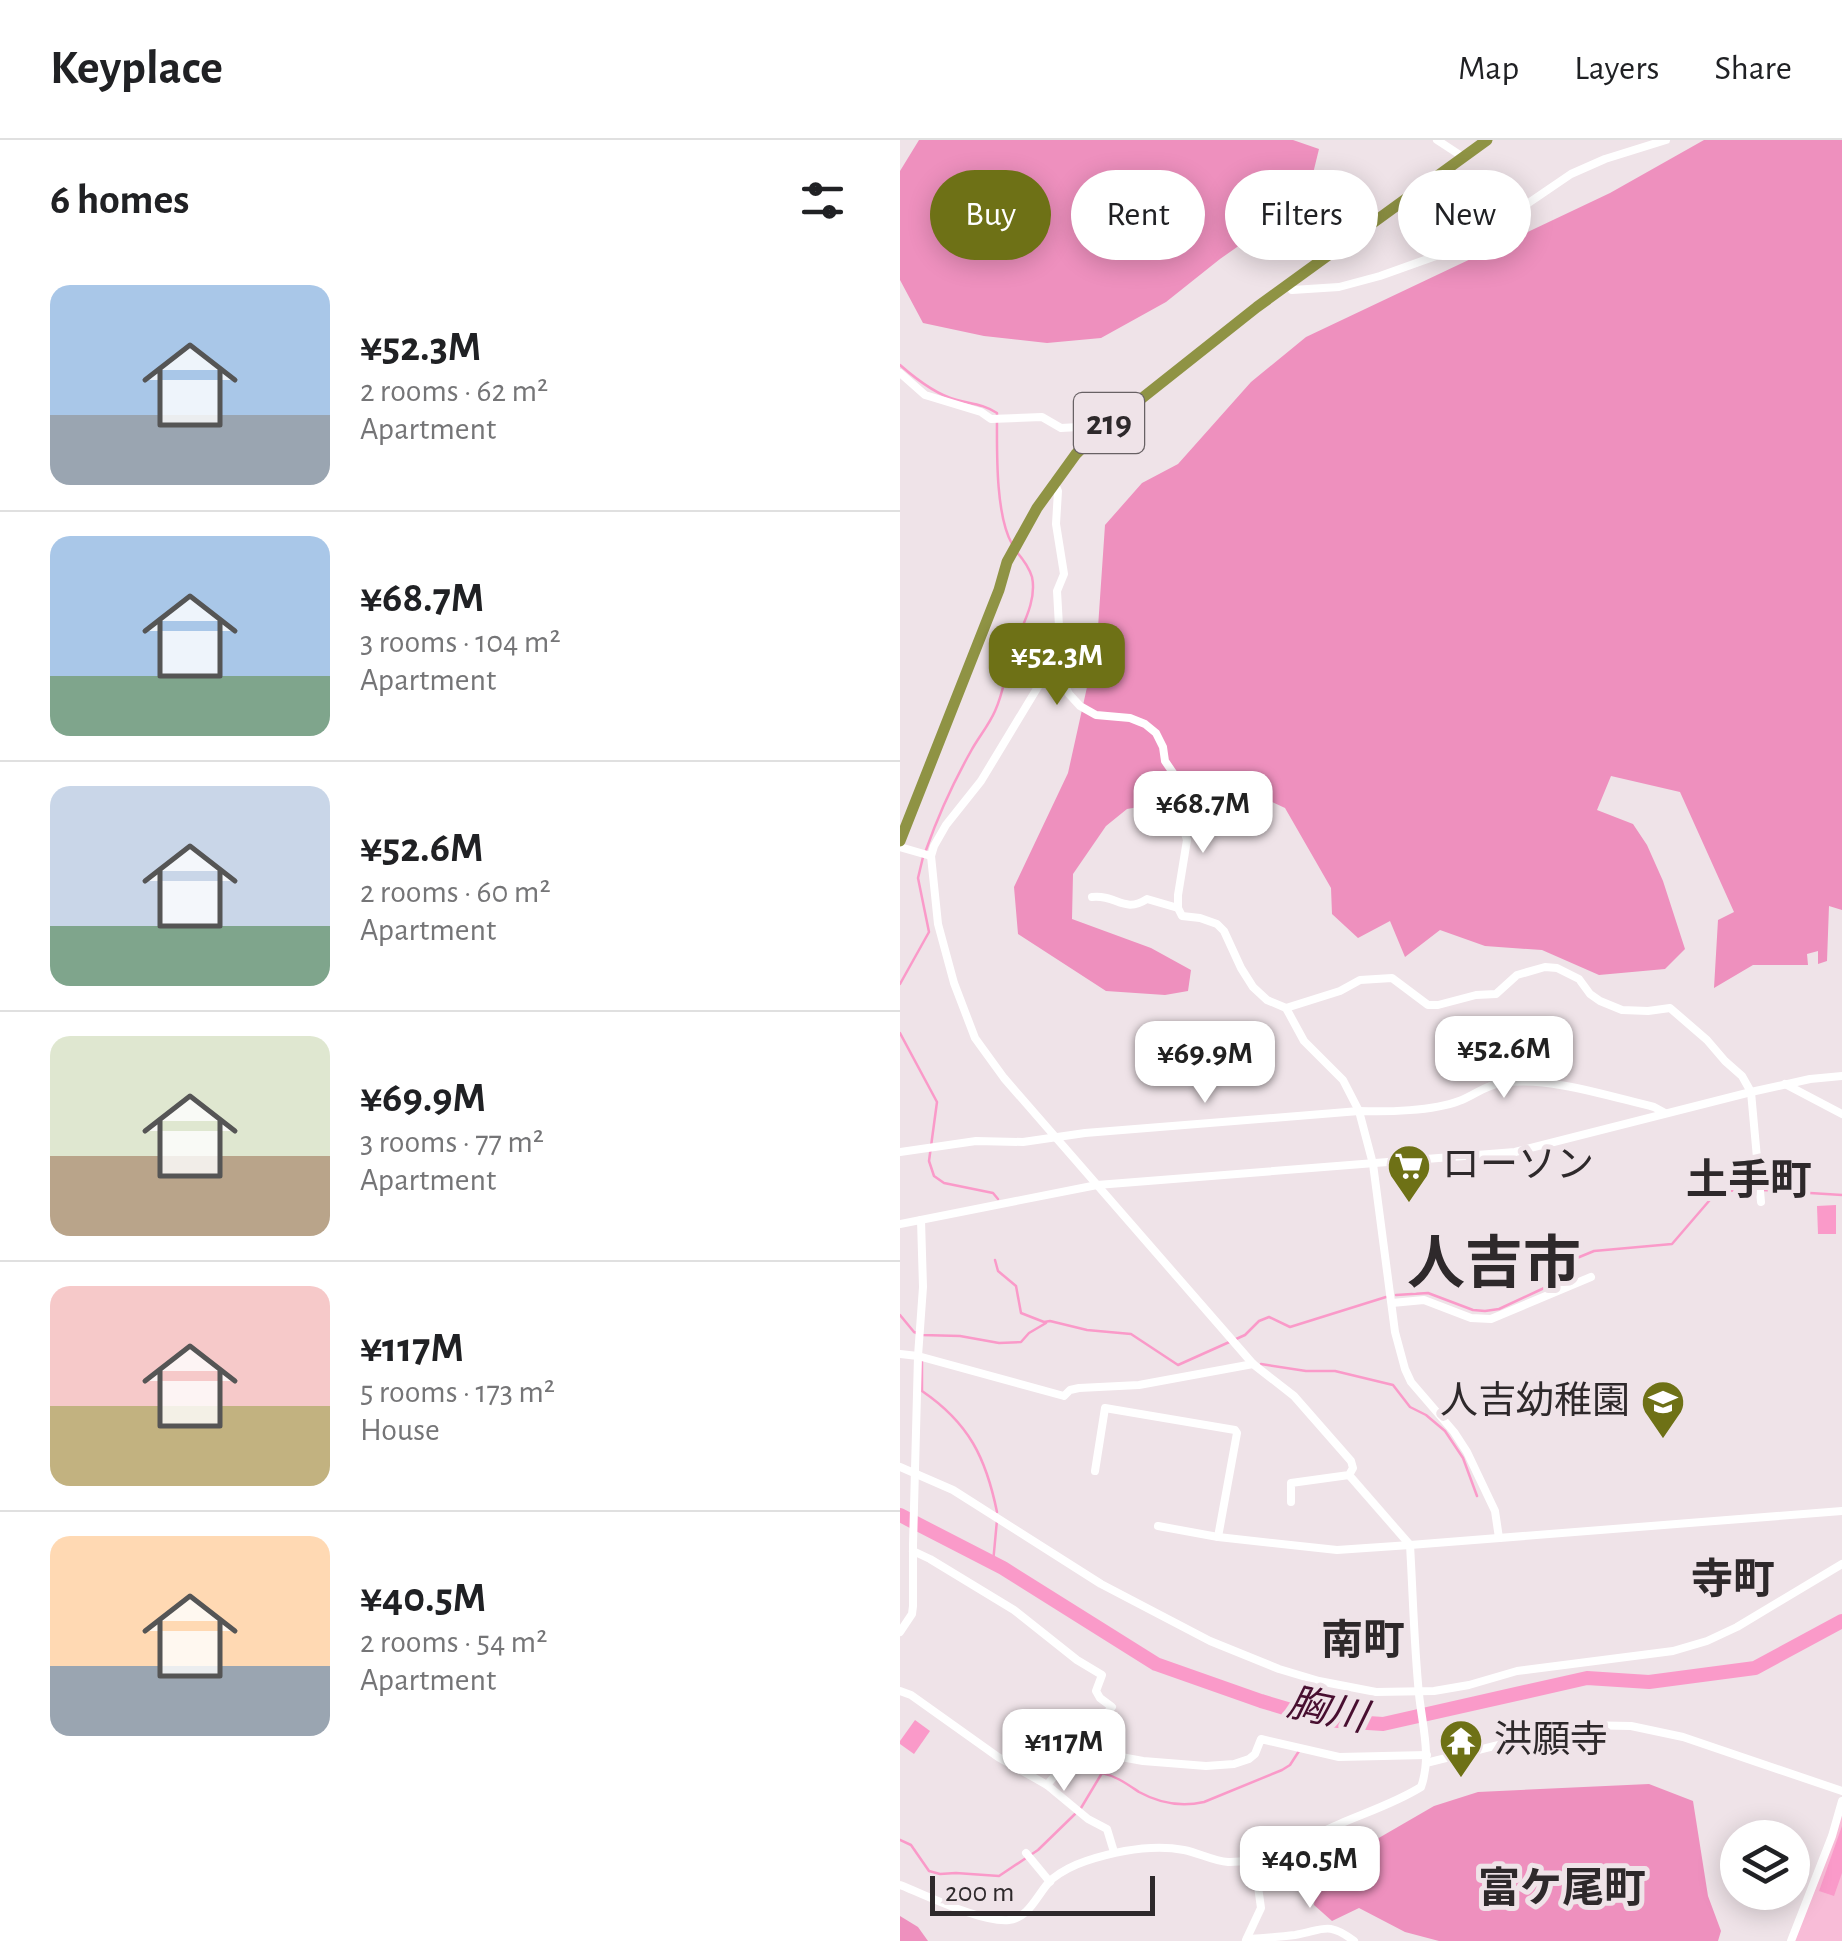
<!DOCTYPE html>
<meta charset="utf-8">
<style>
:root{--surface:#fff;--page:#f2f2f2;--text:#202124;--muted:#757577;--line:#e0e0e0;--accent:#6e7116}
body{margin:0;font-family:"Alegreya Sans","Noto Sans JP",sans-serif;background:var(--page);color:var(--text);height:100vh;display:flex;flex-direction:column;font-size:38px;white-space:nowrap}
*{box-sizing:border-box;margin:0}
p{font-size:32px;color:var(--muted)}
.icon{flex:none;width:55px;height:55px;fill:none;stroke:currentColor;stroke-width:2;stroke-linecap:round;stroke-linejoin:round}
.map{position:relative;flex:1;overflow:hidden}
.details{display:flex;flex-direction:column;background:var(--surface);width:900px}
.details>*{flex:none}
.hud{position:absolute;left:30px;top:30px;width:760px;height:90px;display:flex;gap:20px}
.tools{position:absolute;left:820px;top:1680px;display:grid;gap:20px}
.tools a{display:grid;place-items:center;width:90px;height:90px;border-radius:50%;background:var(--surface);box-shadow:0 5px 25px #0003;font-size:50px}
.scale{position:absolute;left:30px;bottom:25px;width:225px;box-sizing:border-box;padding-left:10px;border:5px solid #2e292b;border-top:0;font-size:28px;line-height:35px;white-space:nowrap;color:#2e292b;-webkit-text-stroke:8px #efe3e8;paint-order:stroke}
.price{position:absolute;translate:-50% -85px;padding:0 22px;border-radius:20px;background:#fff;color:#222;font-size:32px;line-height:65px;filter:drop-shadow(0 2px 5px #0008)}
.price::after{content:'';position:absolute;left:50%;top:60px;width:30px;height:22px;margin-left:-15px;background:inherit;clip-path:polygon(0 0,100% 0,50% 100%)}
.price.on{background:var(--accent);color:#fff}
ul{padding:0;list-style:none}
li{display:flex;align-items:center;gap:30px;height:250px;padding:0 50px}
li+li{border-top:2px solid var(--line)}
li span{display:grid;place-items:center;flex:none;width:280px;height:200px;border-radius:20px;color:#555}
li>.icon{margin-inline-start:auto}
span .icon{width:120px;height:120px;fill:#fffc;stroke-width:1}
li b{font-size:42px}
h2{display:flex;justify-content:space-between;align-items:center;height:120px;padding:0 50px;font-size:42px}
.pill{padding:0 35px;border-radius:45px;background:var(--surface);box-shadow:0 5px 25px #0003;font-size:35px;line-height:90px}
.pill.on{background:var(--accent);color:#fff}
header{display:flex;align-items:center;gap:60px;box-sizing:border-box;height:140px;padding:0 50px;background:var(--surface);border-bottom:2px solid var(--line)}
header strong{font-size:48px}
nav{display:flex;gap:55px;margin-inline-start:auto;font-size:35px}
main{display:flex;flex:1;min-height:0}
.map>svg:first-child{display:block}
.green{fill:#f8bcd7}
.forest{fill:#ee90be}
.water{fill:#fa9ac9}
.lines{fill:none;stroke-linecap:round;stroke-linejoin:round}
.stream{stroke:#fa9ac9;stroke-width:2.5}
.river{stroke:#fa9ac9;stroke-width:14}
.minor{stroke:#fff;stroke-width:8}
.highway{stroke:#8f9344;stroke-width:11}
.labels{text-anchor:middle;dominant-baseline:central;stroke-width:10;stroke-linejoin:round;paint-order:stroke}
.shield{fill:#efe3e8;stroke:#686164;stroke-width:2.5}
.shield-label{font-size:35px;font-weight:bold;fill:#2e292b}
.poi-label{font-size:38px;fill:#2e292b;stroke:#efe3e8;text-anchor:start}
.water-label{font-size:40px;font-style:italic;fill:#480f30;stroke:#efe3e8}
.quarter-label{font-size:42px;font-weight:bold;fill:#2e292b;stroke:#efe3e8}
.town-label{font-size:58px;font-weight:bold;fill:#2e292b;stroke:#efe3e8}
</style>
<header>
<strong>Keyplace</strong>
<nav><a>Map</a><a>Layers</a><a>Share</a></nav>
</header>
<main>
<section class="details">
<h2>6 homes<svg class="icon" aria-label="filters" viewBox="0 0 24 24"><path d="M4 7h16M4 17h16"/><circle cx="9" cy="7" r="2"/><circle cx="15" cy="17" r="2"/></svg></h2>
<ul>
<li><span style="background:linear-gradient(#a9c7e8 65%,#9aa5b1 0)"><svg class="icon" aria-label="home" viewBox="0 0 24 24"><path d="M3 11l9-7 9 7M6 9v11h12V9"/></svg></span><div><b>¥52.3M</b><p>2 rooms · 62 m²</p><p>Apartment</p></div></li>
<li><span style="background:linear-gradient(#a9c7e8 70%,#7fa58c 0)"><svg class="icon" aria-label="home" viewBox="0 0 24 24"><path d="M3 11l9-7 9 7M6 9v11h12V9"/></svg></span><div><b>¥68.7M</b><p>3 rooms · 104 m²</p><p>Apartment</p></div></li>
<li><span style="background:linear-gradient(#c9d6e8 70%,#7fa58c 0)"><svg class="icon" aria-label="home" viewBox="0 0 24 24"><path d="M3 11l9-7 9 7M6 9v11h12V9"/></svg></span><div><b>¥52.6M</b><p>2 rooms · 60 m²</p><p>Apartment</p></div></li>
<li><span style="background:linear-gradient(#dfe7d0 60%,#b9a48a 0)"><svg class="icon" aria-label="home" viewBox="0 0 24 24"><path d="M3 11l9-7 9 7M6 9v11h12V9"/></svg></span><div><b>¥69.9M</b><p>3 rooms · 77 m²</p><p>Apartment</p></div></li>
<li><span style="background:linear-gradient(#f6c9c9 60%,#c2b280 0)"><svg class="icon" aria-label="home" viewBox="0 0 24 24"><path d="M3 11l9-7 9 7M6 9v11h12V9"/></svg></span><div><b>¥117M</b><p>5 rooms · 173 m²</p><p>House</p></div></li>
<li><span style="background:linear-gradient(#ffd9b3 65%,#9aa5b1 0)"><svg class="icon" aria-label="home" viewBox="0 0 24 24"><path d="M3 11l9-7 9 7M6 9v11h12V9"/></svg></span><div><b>¥40.5M</b><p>2 rooms · 54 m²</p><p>Apartment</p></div></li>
</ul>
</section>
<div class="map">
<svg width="942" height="1801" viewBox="0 0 942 1801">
<rect width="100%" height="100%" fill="#efe3e8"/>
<path class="green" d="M942 1668V1801H893Z"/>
<g class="forest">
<path d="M19 0H393L419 9 407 58 320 119 266 162 201 198 147 203 84 196 23 183 0 140V31Z"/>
<path d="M804 0H942V770L929 766 927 821 918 824V811L907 814 908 825H853L814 848 818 780 834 772 780 652 711 636 697 670 733 684 747 705 763 741 785 809 765 829 699 835 642 810 585 806 540 790 505 817 490 781 458 798 432 774 431 748 385 668 344 649 227 669 206 686 173 734 172 779 251 808 291 830 288 851 265 855 206 851 118 794 114 747 168 633 197 502 205 385 242 343 278 324 351 242 406 197 710 53Z"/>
<path d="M749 1644 793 1661 808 1756 821 1791 818 1801H539L505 1792 459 1768 432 1781 414 1765 418 1730 442 1729 477 1699 534 1666 578 1652Z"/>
<path d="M0 1776 18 1787 28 1801H0Z"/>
</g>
<g class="water">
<path d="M936 1065V1094H918L917 1066Z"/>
<path d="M15 1580 30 1591 14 1614 0 1604V1601Z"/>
<path d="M942 1686V1733L934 1756 919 1751Z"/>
</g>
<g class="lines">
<g class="stream">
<path d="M0 225C16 239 36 255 57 260 72 264 83 264 97 273 97 308 95 374 112 404"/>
<path d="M26 710C38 676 53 643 71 611 78 598 89 585 95 571 105 550 106 526 115 504 123 484 137 460 132 437 129 427 123 419 116 411"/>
<path d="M0 844 29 792 18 738 23 717"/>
<path d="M0 893 37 962 29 1021 34 1036 44 1043 93 1053 98 1059"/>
<path d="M863 1050 942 1055"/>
<path d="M95 1120 98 1131 116 1146 121 1173 144 1182 150 1181 187 1190 231 1194 278 1225 345 1195 359 1181 369 1177 390 1187 486 1157"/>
<path d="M496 1155 528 1153 573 1170 585 1171 599 1169 642 1149 657 1140 677 1118 694 1111 772 1104 815 1054 824 1051 858 1050"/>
<path d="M0 1175 14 1192 22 1195 60 1196 99 1203 121 1202 129 1193 146 1183"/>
<path d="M22 1221V1251C69 1283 86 1318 97 1372"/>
<path d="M361 1224 406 1231H435L493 1245 510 1267 526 1275 545 1291 563 1318 577 1356"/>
<path d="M93 1423 97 1380"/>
<path d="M181 1668 202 1633C216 1636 227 1644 239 1652 259 1663 282 1667 304 1662L382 1630 390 1625 399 1611"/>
<path d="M0 1700 11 1705 29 1731 40 1734 56 1733 99 1736 138 1710 175 1674"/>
</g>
<path class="river" d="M0 1375 103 1428 256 1524 361 1561 411 1576 438 1581 483 1584 687 1538 749 1542 855 1528 942 1481"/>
<g class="minor">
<path d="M537 0 563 17"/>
<path d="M392 150 439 147 480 136 564 106 605 87 624 66 671 34 705 19 766 0"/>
<path d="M0 233 25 255 81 272 91 279 142 277 161 288 179 287 193 297"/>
<path d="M154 342 158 351 156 384 164 434 157 451 160 504 156 517 160 535 169 554 180 566 196 575 230 578 245 584 256 593 263 607 265 621 282 646 283 654 278 673 308 686"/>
<path d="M156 517 81 641 46 685 34 706 31 716 38 784 54 843 75 898 104 938 353 1224 394 1256 451 1321 453 1328 449 1335 391 1343V1362"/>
<path d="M0 707 31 716"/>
<path d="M192 757C216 754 224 774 247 759L278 768 282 776 300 778 317 784 324 791 341 828 353 847 367 860 386 868 404 901 443 940 459 971 473 1024 495 1192 505 1229 511 1242 554 1292 567 1312 595 1371 599 1398"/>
<path d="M278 768V755L287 700 279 675"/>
<path d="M386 868 440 851 460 840 492 838 528 865H538L576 855 596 854 617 835 645 827 657 828 679 839 690 854 700 861 722 870 748 871 770 868 807 900 825 921 842 936 851 952 861 1062"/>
<path d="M885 944 942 974"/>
<path d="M0 1012 76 1001 123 1002 185 993 459 971C487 972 533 971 559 961 574 956 585 945 601 943 648 936 708 956 754 967L765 973"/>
<path d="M0 1084 197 1045 615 1012 851 952 910 939 942 936"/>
<path d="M492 1163 524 1160 571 1178 591 1179 691 1137"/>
<path d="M0 1214 18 1216 164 1256 170 1250 179 1248 239 1245 353 1224"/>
<path d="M0 1327 53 1350 201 1444 310 1501 379 1529 419 1541 476 1552 534 1551 569 1545 617 1531 773 1511 807 1501 837 1487 942 1424"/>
<path d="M195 1331 205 1268 335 1290 337 1293 318 1397 437 1410 510 1405"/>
<path d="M449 1335 510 1405"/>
<path d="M258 1386 318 1397"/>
<path d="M0 1492 12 1474 13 1466V1405L18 1216 23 1147 21 1080"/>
<path d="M0 1551 11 1555 98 1617 147 1645 212 1567 200 1558 196 1551 202 1535 177 1520 114 1470 30 1419 13 1411"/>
<path d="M184 1602 199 1613 243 1621 306 1626 334 1624 349 1619 355 1614 361 1599 439 1617 527 1615"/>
<path d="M526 1623 679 1585 731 1586 783 1597 942 1651"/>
<path d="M147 1645 188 1679 207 1689 214 1712"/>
<path d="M126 1713 150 1742"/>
<path d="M0 1745C26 1755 82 1783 109 1780 130 1778 138 1752 152 1739 162 1731 174 1725 186 1721 217 1711 251 1704 284 1710 299 1713 313 1721 328 1722 365 1723 411 1696 444 1682 470 1671 497 1662 521 1647 532 1617 522 1585 519 1554 514 1505 513 1455 510 1405L942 1371"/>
<path d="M347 1799C363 1798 379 1797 395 1795 422 1791 427 1780 454 1801"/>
<path d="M346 1800 361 1768 354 1718"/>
<path d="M891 1801 932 1696 942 1661"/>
</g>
<path class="highway" d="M0 701 99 450 107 422 137 368 176 314 193 297 357 167 587 0"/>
</g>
<defs>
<g id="supermarket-pin" transform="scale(2.25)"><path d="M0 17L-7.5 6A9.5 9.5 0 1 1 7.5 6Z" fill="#6e7116" stroke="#efe3e8"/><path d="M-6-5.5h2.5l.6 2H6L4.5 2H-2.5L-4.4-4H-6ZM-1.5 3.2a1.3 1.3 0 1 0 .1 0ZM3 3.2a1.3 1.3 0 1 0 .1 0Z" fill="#fff"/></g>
<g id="school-pin" transform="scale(2.25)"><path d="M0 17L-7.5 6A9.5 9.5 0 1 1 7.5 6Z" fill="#6e7116" stroke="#efe3e8"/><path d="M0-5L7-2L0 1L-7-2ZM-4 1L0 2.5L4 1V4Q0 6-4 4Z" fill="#fff"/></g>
<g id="temple-pin" transform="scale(2.25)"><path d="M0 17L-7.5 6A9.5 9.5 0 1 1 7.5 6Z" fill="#6e7116" stroke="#efe3e8"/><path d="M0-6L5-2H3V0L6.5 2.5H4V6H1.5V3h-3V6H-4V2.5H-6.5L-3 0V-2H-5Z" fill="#fff"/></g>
</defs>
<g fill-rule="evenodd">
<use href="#supermarket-pin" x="509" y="1026"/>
<use href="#school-pin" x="763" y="1262"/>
<use href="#temple-pin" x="561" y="1601"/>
</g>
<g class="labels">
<rect class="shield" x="174" y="253" width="70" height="60" rx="8"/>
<g class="shield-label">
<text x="209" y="283">219</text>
</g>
<g class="poi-label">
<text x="542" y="1026">ローソン</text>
<text x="730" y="1262" text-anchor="end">人吉幼稚園</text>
<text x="594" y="1601">洪願寺</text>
</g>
<g class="water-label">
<text transform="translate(427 1571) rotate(12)">胸川</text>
</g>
<g class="quarter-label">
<text x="849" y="1041">土手町</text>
<text x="833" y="1440">寺町</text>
<text x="463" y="1501">南町</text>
<text x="662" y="1749">富ケ尾町</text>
</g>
<g class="town-label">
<text x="594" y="1126">人吉市</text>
</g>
</g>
</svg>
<div class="tools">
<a><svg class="icon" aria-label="layers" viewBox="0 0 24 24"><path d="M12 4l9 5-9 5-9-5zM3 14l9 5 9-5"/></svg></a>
</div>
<div class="scale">200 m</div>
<b class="price on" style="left:157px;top:568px">¥52.3M</b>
<b class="price" style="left:303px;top:716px">¥68.7M</b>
<b class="price" style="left:604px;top:961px">¥52.6M</b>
<b class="price" style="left:305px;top:966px">¥69.9M</b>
<b class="price" style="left:164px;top:1654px">¥117M</b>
<b class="price" style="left:410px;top:1771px">¥40.5M</b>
<div class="hud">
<a class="pill on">Buy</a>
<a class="pill">Rent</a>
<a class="pill">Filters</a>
<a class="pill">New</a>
</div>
</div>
</main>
